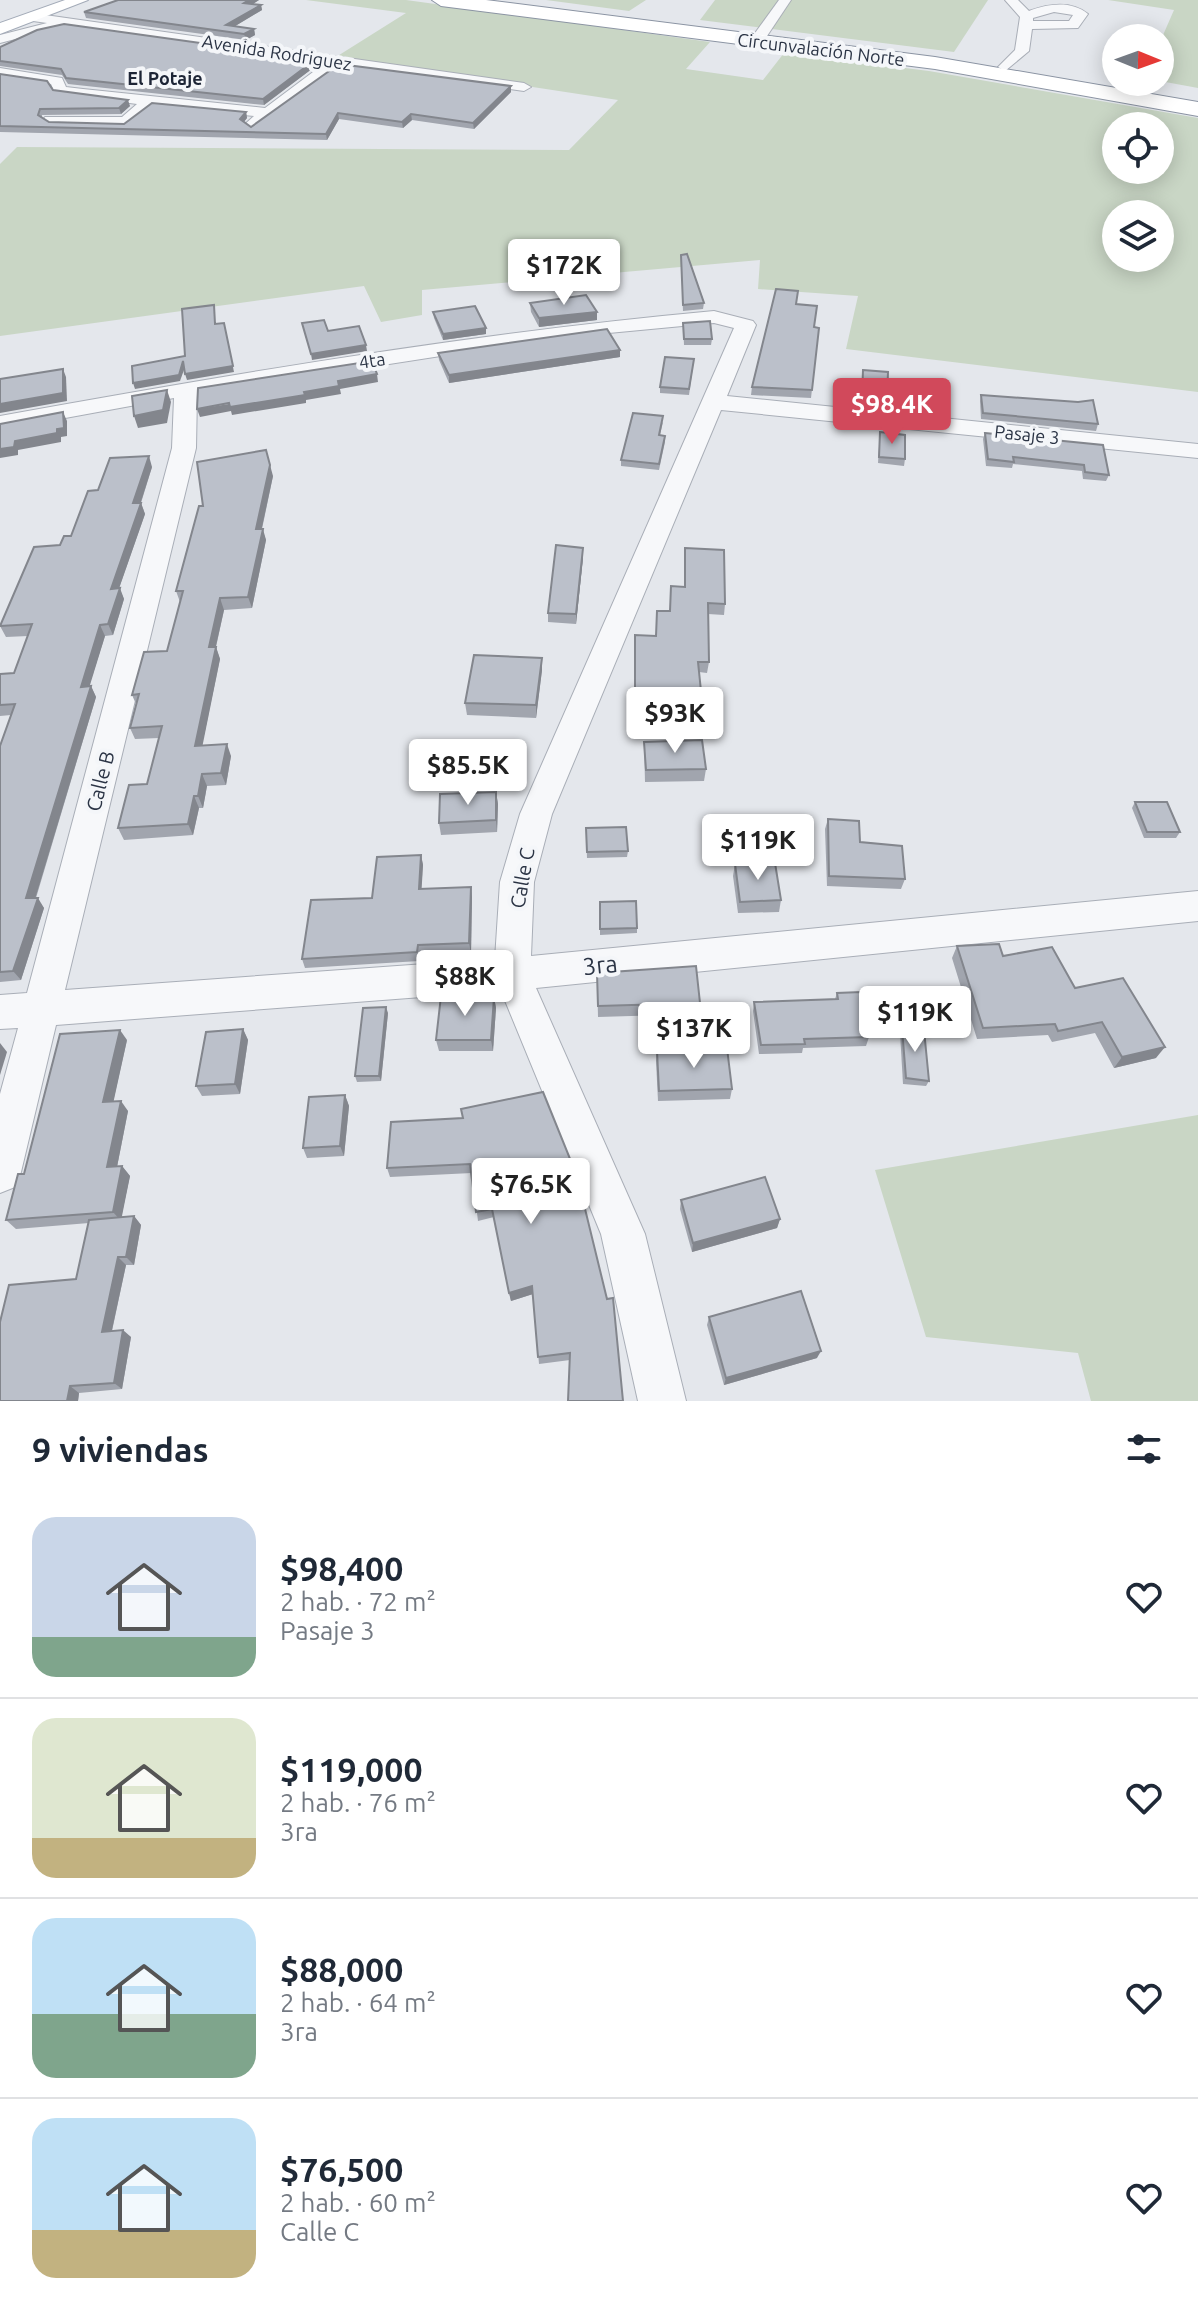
<!DOCTYPE html>
<html lang="es">
<meta charset="utf-8">
<style>
:root{--surface:#fff;--page:#f6f6f7;--text:#1f2937;--muted:#747a83;--line:#e0e1e3;--accent:#d1495b}
body{margin:0;font-family:Ubuntu,sans-serif;background:var(--page);color:var(--text);height:100vh;display:flex;flex-direction:column;font-size:30px;white-space:nowrap}
*{box-sizing:border-box;margin:0}
p{font-size:26px;color:var(--muted)}
.icon{flex:none;width:44px;height:44px;fill:none;stroke:currentColor;stroke-width:2;stroke-linecap:round;stroke-linejoin:round}
.map{position:relative;height:1401px;overflow:hidden}
.sheet{display:flex;flex-direction:column;background:var(--surface);flex:1}
.sheet>*{flex:none}
.needle{width:52px;rotate:91deg}
.buttons{position:absolute;left:1102px;top:24px;display:grid;gap:16px}
.buttons a{display:grid;place-items:center;width:72px;height:72px;border-radius:50%;background:var(--surface);box-shadow:0 4px 20px #0003;font-size:40px}
.price{position:absolute;translate:-50% -68px;padding:0 18px;border-radius:8px;background:#fff;color:#222;font-size:26px;line-height:52px;filter:drop-shadow(0 2px 4px #0008)}
.price::after{content:'';position:absolute;left:50%;top:48px;width:24px;height:18px;margin-left:-12px;background:inherit;clip-path:polygon(0 0,100% 0,50% 100%)}
.price.current{background:var(--accent);color:#fff}
ul{padding:0;list-style:none}
li{display:flex;align-items:center;gap:24px;height:200px;padding:0 32px}
li+li{border-top:2px solid var(--line)}
li span{display:grid;place-items:center;flex:none;width:224px;height:160px;border-radius:24px;color:#555}
li>.icon{margin-inline-start:auto}
span .icon{width:96px;height:96px;fill:#fffc;stroke-width:1}
li b{font-size:34px}
h2{display:flex;justify-content:space-between;align-items:center;height:96px;padding:0 32px;font-size:34px}
.map>svg:first-child{display:block}
.green{fill:#c9d6c5;fill-rule:evenodd}
.lines{fill:none;stroke-linecap:round;stroke-linejoin:round}
.minor-casing{stroke:#a9aeb7;stroke-width:2}
.major-casing{stroke:#a3abb8;stroke-width:2}
.highway-casing{stroke:#8b94a3;stroke-width:2}
.minor{fill:#f7f8fa;fill-rule:evenodd}
.major{fill:#fff;fill-rule:evenodd}
.highway{fill:#fff;fill-rule:evenodd}
.wall{fill:#a1a5ae}
.shaded-wall{fill:#83868d}
.building{fill:#bbc0ca;stroke:#83868d;stroke-width:2}
.labels{text-anchor:middle;dominant-baseline:central;stroke-width:8;stroke-linejoin:round;paint-order:stroke}
.far-street-label{font-size:18px;fill:#2b3445;stroke:#f4f6f9}
.far-neighbourhood-label{font-size:18px;font-weight:bold;fill:#1d2536;stroke:#f4f6f9}
.street-label{font-size:20px;fill:#2b3445;stroke:#f4f6f9}
.near-street-label{font-size:24px;fill:#2b3445;stroke:#f4f6f9}
</style>
<div class="map">
<svg width="1198" height="1401" viewBox="0 0 1198 1401">
<rect width="100%" height="100%" fill="#e4e7ec"/>
<g class="green">
<path d="M306 0H406L710 42 686 69 763 80 784 53 929 71 1198 118V392L846 349 858 296 758 289 760 260 422 290V315L381 322 364 286 0 336V164L17 147 569 150 618 100 336 57 406 13ZM1116 126H1160V170H1116ZM1116 214H1160V258H1116Z"/>
<path d="M546 0H646L629 11Z"/>
<path d="M715 0H988L954 52 700 20Z"/>
<path d="M1108 0H1198V88L1160 81V42L1174 10Z"/>
<path d="M1198 1115V1401H1091L1078 1353 926 1337 875 1170Z"/>
</g>
<g class="lines">
<g class="minor-casing">
<g id="minor">
<path d="M779 0H791L767 36H757L755 33Z"/>
<path d="M1005 0H1018L1029 11C1048 4 1071 0 1088 14L1078 28 1032 29 1029 51 1005 71 998 67 1015 50 1020 17ZM1054 12 1073 15 1069 21H1033V18Z"/>
<path d="M31 13 524 83 531 87 524 91 341 65 252 130 244 125 254 116 153 106 126 127 51 125 43 120 45 117H122L137 104 55 93 51 84 0 76V68L62 78 66 87 83 89 265 108 325 63 65 26 0 43V35L47 23 26 20 24 17Z"/>
<path d="M1128 82H1142L1138 92 1133 94 1125 89Z"/>
<path d="M714 311 753 321 756 325 727 396 1198 444V458L721 410 552 814 534 882 531 956 1198 891V921L536 988 645 1234 686 1401H638L601 1234 501 991 56 1025 21 1172 15 1187 0 1193V1094L18 1028 0 1029V995L27 993 172 448 174 398 0 430V416C237 373 474 333 714 311ZM714 323 734 328 520 814 500 882 495 959 65 990 196 448 197 394 556 338Z"/>
</g>
</g>
<g class="major-casing">
<path id="major" d="M65 0H88L0 34V23Z"/>
</g>
<g class="highway-casing">
<path id="highway" d="M432 0H486L935 57 1198 102V116L935 69 441 6Z"/>
</g>
<use href="#minor" class="minor"/>
<use href="#major" class="major"/>
<use href="#highway" class="highway"/>
</g>
<g class="wall">
<path d="M118 0H259L253 4 261 5 262 10 235 26 254 29 255 35 246 40 86 18 84 12Z"/>
<path d="M0 47 317 65 264 105 68 84 62 75 0 66Z"/>
<path d="M339 64 511 92 474 129 412 120 403 128 339 119 327 140 0 132V74L53 90 130 106 121 114 42 115V117L49 122 124 124 246 112 247 118 244 122 251 127Z"/>
<path d="M681 261 704 303 703 309 683 311Z"/>
<path d="M530 303 597 320 539 327 531 312Z"/>
<path d="M797 304 814 327 819 328 811 398 751 395 752 387Z"/>
<path d="M433 312 486 328V334L443 340 434 318Z"/>
<path d="M683 323 712 339 711 345H684Z"/>
<path d="M620 350V357L449 383 439 360 438 353Z"/>
<path d="M694 359 689 395 660 393V387Z"/>
<path d="M863 370 887 400 886 406 861 403Z"/>
<path d="M981 395 1098 424 1096 431 981 419 980 401Z"/>
<path d="M663 422 660 435 665 436V442L659 470 621 466V460Z"/>
<path d="M880 432 905 459 904 466 878 463Z"/>
<path d="M985 433 1103 445 1109 475 1106 481 1083 479 1082 471 1013 464 1012 468 986 466 983 439Z"/>
<path d="M152 467 141 503 145 514 119 588 124 599 113 635 105 636 89 686H91L96 697 36 898 44 908 21 980 0 982V746L11 715 0 716V674L14 673 28 636 6 637 0 626 60 545 71 536 98 490Z"/>
<path d="M273 476 262 529 266 540 252 608 224 610 216 647 220 659 202 745 231 756 226 785 207 786 203 808H199L193 835 124 840 118 828 147 784 159 738 135 739 130 728 136 704 132 695 167 651 180 602 176 591 203 506Z"/>
<path d="M685 548 725 604 724 615 708 614 709 662 707 673 699 672 701 691 700 701 634 703 635 635 656 636 684 586Z"/>
<path d="M583 558 576 624 548 622V613Z"/>
<path d="M542 670 536 718 467 715 465 703Z"/>
<path d="M644 742 706 769 704 781 645 782Z"/>
<path d="M496 792 498 804 497 832 441 835 439 823Z"/>
<path d="M1135 802 1180 832 1176 838H1144L1132 808Z"/>
<path d="M828 819 905 879 901 889 827 886 825 829Z"/>
<path d="M586 828 628 851 627 857 587 858Z"/>
<path d="M421 855 423 865 421 889 471 887 472 897 471 953 420 955 419 961 305 968 302 959Z"/>
<path d="M735 864 781 900 779 912 738 913 733 876Z"/>
<path d="M600 902 637 928V933L600 935Z"/>
<path d="M957 946 1003 956 1075 988 1156 1058 1114 1068 1095 1033 1052 1042 1048 1035 977 1039 952 958Z"/>
<path d="M597 973 700 1003 698 1014 598 1017Z"/>
<path d="M837 993 869 1037 866 1046 803 1048 802 1053 759 1054 753 1011 754 1002 835 999Z"/>
<path d="M494 997 496 1008 493 1051H439L436 1040Z"/>
<path d="M388 1013 381 1081 357 1082 355 1076Z"/>
<path d="M902 1028 929 1081 926 1086 903 1084 900 1033Z"/>
<path d="M243 1029 248 1040 240 1094 202 1096 196 1086Z"/>
<path d="M127 1040 113 1102 128 1111 117 1167 122 1166 130 1176 121 1217 134 1216 141 1225 134 1265H126L112 1331 131 1337 122 1389 79 1393 78 1401H0L76 1279 89 1223 16 1229 6 1220 24 1174Z"/>
<path d="M657 1051 732 1089 730 1099 658 1101 656 1061Z"/>
<path d="M345 1095 349 1106 344 1156 307 1158 303 1148Z"/>
<path d="M391 1122 577 1176 570 1360 539 1364 533 1294 511 1301 494 1217 478 1221 472 1173 390 1177 387 1168Z"/>
<path d="M681 1200 780 1219 777 1228 692 1252 680 1209Z"/>
<path d="M709 1317 817 1358 724 1385 707 1325Z"/>
</g>
<g class="shaded-wall">
<path d="M249 0H259L245 9 244 3Z"/>
<path d="M261 5 262 10 227 31 226 25Z"/>
<path d="M254 29 255 35 246 40 244 34Z"/>
<path d="M316 59 317 65 264 105 263 99Z"/>
<path d="M511 86V92L474 129 473 123Z"/>
<path d="M128 100 130 106 121 114 119 108Z"/>
<path d="M246 112 247 118 241 125 240 119Z"/>
<path d="M338 113 339 119 327 140 326 134Z"/>
<path d="M411 114 412 120 403 128 402 122Z"/>
<path d="M597 312V320L539 327V318Z"/>
<path d="M486 328V334L443 340V334Z"/>
<path d="M225 329 234 372 187 380 185 374Z"/>
<path d="M366 345 367 351 312 360 311 354Z"/>
<path d="M620 350V357L449 383V375Z"/>
<path d="M183 361 185 367 180 381 135 389 133 383Z"/>
<path d="M63 369 66 377 67 401 0 413V404Z"/>
<path d="M377 374 378 382 340 389 341 394 306 400V403L232 415 231 411 200 417 197 409 304 392 338 381Z"/>
<path d="M167 390 171 402 167 423 138 428 134 416Z"/>
<path d="M63 412 67 421V436L61 437V442L18 450V455L0 458V449L15 441 57 429Z"/>
<path d="M266 450 273 476 259 541 256 529Z"/>
<path d="M149 456 152 467 137 514 133 503Z"/>
<path d="M141 503 145 514 115 600 111 589Z"/>
<path d="M263 529 266 540 252 608 248 597Z"/>
<path d="M583 548V558L576 624V614Z"/>
<path d="M120 588 124 599 113 635 108 624Z"/>
<path d="M220 598 224 610 213 659 209 647Z"/>
<path d="M100 625 105 636 86 698 81 687Z"/>
<path d="M216 647 220 659 200 758 195 746Z"/>
<path d="M542 658V670L536 718V705Z"/>
<path d="M91 686 96 697 32 909 26 898Z"/>
<path d="M227 744 231 756 226 785 221 773Z"/>
<path d="M202 774 207 786 203 808 198 796Z"/>
<path d="M496 792 498 804 497 832 496 820Z"/>
<path d="M194 796 199 808 193 835 188 824Z"/>
<path d="M421 855 423 865 421 899 419 889Z"/>
<path d="M471 887 472 897 471 953 469 943Z"/>
<path d="M38 898 44 908 21 980 13 971Z"/>
<path d="M494 997 496 1008 493 1051 491 1040Z"/>
<path d="M386 1007 388 1013 381 1081 379 1076Z"/>
<path d="M243 1029 248 1040 240 1094 235 1084Z"/>
<path d="M120 1030 127 1040 111 1113 103 1102Z"/>
<path d="M0 1043 7 1052 0 1075Z"/>
<path d="M1165 1047 1156 1058 1114 1068 1122 1057Z"/>
<path d="M345 1095 349 1106 344 1156 340 1146Z"/>
<path d="M121 1101 128 1111 115 1177 107 1167Z"/>
<path d="M122 1166 130 1176 121 1221 113 1212Z"/>
<path d="M134 1216 141 1225 134 1265 126 1257Z"/>
<path d="M780 1219 777 1228 692 1252 693 1243Z"/>
<path d="M118 1257 126 1265 110 1339 102 1332Z"/>
<path d="M532 1286 533 1294 511 1301 509 1293Z"/>
<path d="M123 1330 131 1337 122 1389 114 1383Z"/>
<path d="M821 1351 817 1358 724 1385 726 1378Z"/>
<path d="M70 1386 79 1393 78 1401H67Z"/>
</g>
<g class="building">
<path d="M118 0H249L244 3 261 5 226 25 254 29 244 34 84 12Z"/>
<path d="M64 24 316 59 263 99 66 78 61 69 0 61V47L37 30Z"/>
<path d="M339 64 511 86 473 123 411 114 402 122 338 113 326 134 0 126V74L47 81 53 90 128 100 119 108 40 109 38 115 49 122 124 124 152 103 246 112 240 119 251 127Z"/>
<path d="M687 254 704 303 683 305 681 255Z"/>
<path d="M776 289 798 291 796 304 817 306 814 327 819 328 812 390 752 387Z"/>
<path d="M586 295 597 312 539 318 530 303Z"/>
<path d="M214 305 215 324 224 323 233 366 185 374 183 361 179 375 133 383 132 366 185 356 182 309Z"/>
<path d="M475 306 486 328 443 334 433 312Z"/>
<path d="M324 320 328 331 359 326 366 345 311 354 302 323Z"/>
<path d="M710 321 712 339H684L683 323Z"/>
<path d="M607 329 620 350 449 375 438 353Z"/>
<path d="M665 357 694 359 689 389 660 387Z"/>
<path d="M372 361 377 374 338 381 339 386 304 392 305 395 230 407 229 403 197 409 198 388Z"/>
<path d="M63 369V393L0 404V379Z"/>
<path d="M863 370 888 372 887 400 862 397Z"/>
<path d="M167 390 163 410 134 416 132 396Z"/>
<path d="M981 395 1078 402 1093 400 1098 424 983 413Z"/>
<path d="M63 412 64 428 57 429V433L15 441 14 447 0 449V424Z"/>
<path d="M633 413 663 416 659 435 665 436 659 464 621 460Z"/>
<path d="M880 432 905 435V459L879 457Z"/>
<path d="M985 433 1103 445 1109 475 1085 472 1084 465 1013 457 1014 462 988 459Z"/>
<path d="M266 450 270 465 256 529H263L248 597 220 598 209 647H216L195 746 227 744 221 773 202 774 198 796H194L188 824 118 828 129 785 147 784 162 726 130 728 139 694 132 695 144 652 167 651 183 591H176L199 506H203L197 462Z"/>
<path d="M149 456 133 503H141L111 589 120 588 108 624 100 625 81 687 91 686 26 898H38L13 971 0 972V746L15 704 0 705V674L14 673 32 624 0 626 34 547 60 545 64 536H71L88 491 98 490 110 458Z"/>
<path d="M556 545 583 548 576 614 548 613Z"/>
<path d="M685 548 724 550 725 604 708 603 709 662H698L701 691 635 692V635L656 636 657 611H670L671 586 685 587Z"/>
<path d="M474 655 542 658 536 705 465 703Z"/>
<path d="M702 740 706 769 646 770 644 742Z"/>
<path d="M496 792V820L439 823 440 794Z"/>
<path d="M1135 802H1167L1180 832H1147Z"/>
<path d="M828 819 859 821 860 842 902 846 905 879 829 876Z"/>
<path d="M626 827 628 851 587 852 586 828Z"/>
<path d="M421 855 419 889 471 887 469 943 418 945 417 952 302 959 311 900 372 898 377 857Z"/>
<path d="M775 863 781 900 740 902 735 864Z"/>
<path d="M636 901 637 928 600 929V902Z"/>
<path d="M999 944 1003 956 1052 947 1075 988 1123 978 1165 1047 1122 1057 1102 1022 1058 1031 1055 1024 983 1028 957 946Z"/>
<path d="M696 966 700 1003 598 1006 597 973Z"/>
<path d="M861 992 869 1037 804 1039 805 1044 761 1045 754 1002 838 999 837 993Z"/>
<path d="M441 996 494 997 491 1040H436Z"/>
<path d="M386 1007 379 1076H355L363 1008Z"/>
<path d="M902 1028 924 1030 929 1081 906 1078Z"/>
<path d="M243 1029 235 1084 196 1086 206 1032Z"/>
<path d="M120 1030 103 1102 121 1101 107 1167 122 1166 113 1212 6 1220 18 1174H24L60 1034Z"/>
<path d="M727 1048 732 1089 659 1091 657 1051Z"/>
<path d="M543 1092 577 1176 607 1299 613 1298 623 1401H568L570 1353 538 1357 532 1286 509 1293 492 1209 476 1212 470 1164 387 1168 391 1122 463 1118 461 1109Z"/>
<path d="M345 1095 340 1146 303 1148 309 1097Z"/>
<path d="M765 1177 780 1219 693 1243 681 1200Z"/>
<path d="M134 1216 126 1257H118L102 1332 123 1330 114 1383 70 1386 67 1401H0V1322L9 1285 76 1279 89 1220Z"/>
<path d="M801 1291 821 1351 726 1378 709 1317Z"/>
</g>
<g class="labels">
<g class="far-street-label">
<text transform="translate(821 49) rotate(7)">Circunvalación Norte</text>
<text transform="translate(277 52) rotate(9)">Avenida Rodriguez</text>
<text transform="translate(372 360) rotate(-9)">4ta</text>
<text transform="translate(1027 434) rotate(6)">Pasaje 3</text>
</g>
<g class="far-neighbourhood-label">
<text x="165" y="78">El Potaje</text>
</g>
<g class="street-label">
<text transform="translate(100 781) rotate(-76)">Calle B</text>
<text transform="translate(522 878) rotate(-80)">Calle C</text>
</g>
<g class="near-street-label">
<text transform="translate(600 965) rotate(-6)">3ra</text>
</g>
</g>
</svg>
<div class="buttons">
<a><svg class="needle" viewBox="-14 -14 28 28"><path d="M0-13l5 13h-10z" fill="#e53935"/><path d="M0 13l5-13h-10z" fill="#747a83"/></svg></a>
<a><svg class="icon" aria-label="locate" viewBox="0 0 24 24"><circle cx="12" cy="12" r="6"/><path d="M12 2v4M12 18v4M2 12h4M18 12h4"/></svg></a>
<a><svg class="icon" aria-label="layers" viewBox="0 0 24 24"><path d="M12 4l9 5-9 5-9-5zM3 14l9 5 9-5"/></svg></a>
</div>
<b class="price" style="left:564px;top:307px">$172K</b>
<b class="price current" style="left:892px;top:446px">$98.4K</b>
<b class="price" style="left:675px;top:755px">$93K</b>
<b class="price" style="left:468px;top:807px">$85.5K</b>
<b class="price" style="left:758px;top:882px">$119K</b>
<b class="price" style="left:465px;top:1018px">$88K</b>
<b class="price" style="left:915px;top:1054px">$119K</b>
<b class="price" style="left:694px;top:1070px">$137K</b>
<b class="price" style="left:531px;top:1226px">$76.5K</b>
</div>
<section class="sheet">
<h2>9 viviendas<svg class="icon" aria-label="filters" viewBox="0 0 24 24"><path d="M4 7h16M4 17h16"/><circle cx="9" cy="7" r="2"/><circle cx="15" cy="17" r="2"/></svg></h2>
<ul>
<li><span style="background:linear-gradient(#c9d6e8 75%,#7fa58c 0)"><svg class="icon" aria-label="home" viewBox="0 0 24 24"><path d="M3 11l9-7 9 7M6 9v11h12V9"/></svg></span><div><b>$98,400</b><p>2 hab. · 72 m²</p><p>Pasaje 3</p></div><svg class="icon" aria-label="heart" viewBox="0 0 24 24"><path d="M12 20l-8-8c-3-5 5-10 8-4 3-6 11-1 8 4z"/></svg></li>
<li><span style="background:linear-gradient(#dfe7d0 75%,#c2b280 0)"><svg class="icon" aria-label="home" viewBox="0 0 24 24"><path d="M3 11l9-7 9 7M6 9v11h12V9"/></svg></span><div><b>$119,000</b><p>2 hab. · 76 m²</p><p>3ra</p></div><svg class="icon" aria-label="heart" viewBox="0 0 24 24"><path d="M12 20l-8-8c-3-5 5-10 8-4 3-6 11-1 8 4z"/></svg></li>
<li><span style="background:linear-gradient(#bfe0f5 60%,#7fa58c 0)"><svg class="icon" aria-label="home" viewBox="0 0 24 24"><path d="M3 11l9-7 9 7M6 9v11h12V9"/></svg></span><div><b>$88,000</b><p>2 hab. · 64 m²</p><p>3ra</p></div><svg class="icon" aria-label="heart" viewBox="0 0 24 24"><path d="M12 20l-8-8c-3-5 5-10 8-4 3-6 11-1 8 4z"/></svg></li>
<li><span style="background:linear-gradient(#bfe0f5 70%,#c2b280 0)"><svg class="icon" aria-label="home" viewBox="0 0 24 24"><path d="M3 11l9-7 9 7M6 9v11h12V9"/></svg></span><div><b>$76,500</b><p>2 hab. · 60 m²</p><p>Calle C</p></div><svg class="icon" aria-label="heart" viewBox="0 0 24 24"><path d="M12 20l-8-8c-3-5 5-10 8-4 3-6 11-1 8 4z"/></svg></li>
</ul>
</section>
